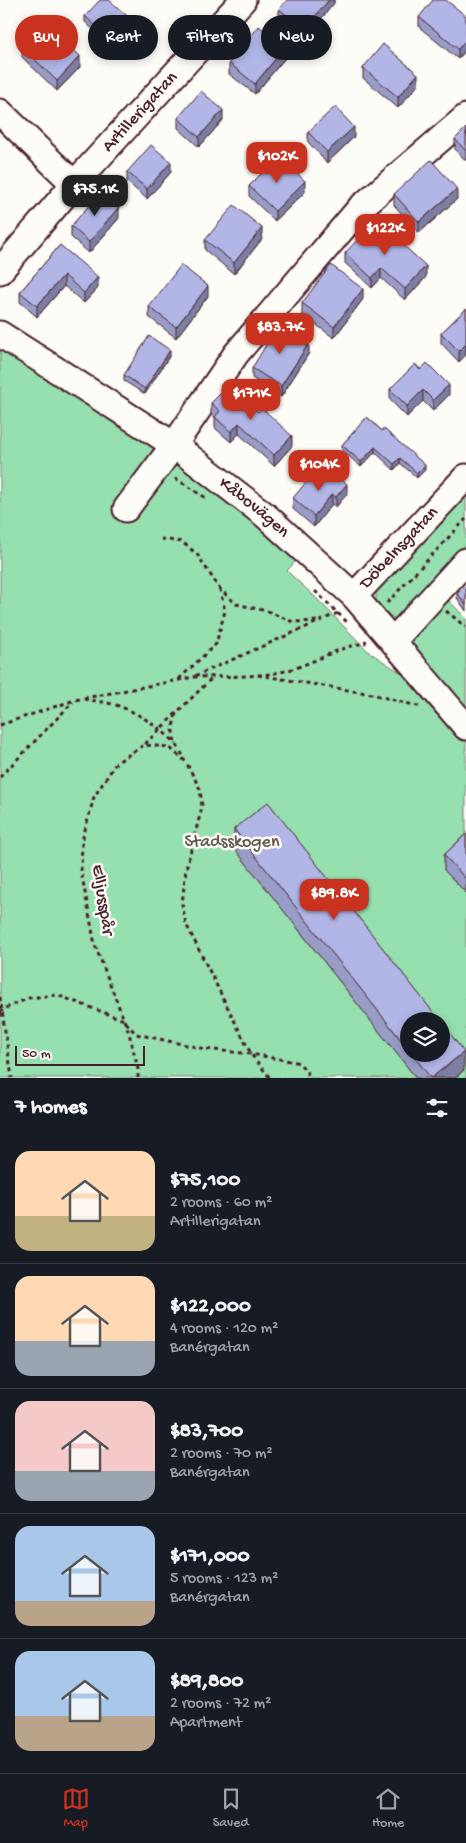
<!DOCTYPE html>
<meta charset="utf-8">
<style>
:root{--surface:#171b24;--page:#242831;--text:#f1f3f6;--muted:#9ea1a6;--line:#363941;--accent:#c8321e}
body{margin:0;font-family:"Gochi Hand",sans-serif;background:var(--page);color:var(--text);height:100vh;display:flex;flex-direction:column;font-size:19px;white-space:nowrap}
*{box-sizing:border-box;margin:0}
p{font-size:16px;color:var(--muted)}
.icon{flex:none;width:28px;height:28px;fill:none;stroke:currentColor;stroke-width:2;stroke-linecap:round;stroke-linejoin:round}
.map{position:relative;height:1078px;overflow:hidden}
.drawer{display:flex;flex-direction:column;background:var(--surface);flex:1}
.drawer>*{flex:none}
.hud{position:absolute;left:15px;top:15px;width:436px;height:45px;display:flex;gap:10px}
.fabs{position:absolute;left:400px;top:1012px;display:grid;gap:10px}
.fabs a{display:grid;place-items:center;width:50px;height:50px;border-radius:50%;background:var(--surface);box-shadow:0 2px 8px #0003;font-size:25px}
.scale{position:absolute;left:15px;bottom:12px;width:130px;box-sizing:border-box;padding-left:5px;border:2px solid #4a1f2b;border-top:0;font-size:14px;line-height:18px;white-space:nowrap;color:#4a1f2b;-webkit-text-stroke:4px #fdfcf7;paint-order:stroke}
.price{position:absolute;translate:-50% -42px;padding:0 11px;border-radius:10px;background:var(--accent);color:#fff;font-size:16px;line-height:32px;filter:drop-shadow(0 1px 2px #0008)}
.price::after{content:'';position:absolute;left:50%;top:30px;width:15px;height:11px;margin-left:-8px;background:inherit;clip-path:polygon(0 0,100% 0,50% 100%)}
.price.selected{background:#222;color:#fff}
ul{padding:0;list-style:none}
li{display:flex;align-items:center;gap:15px;height:125px;padding:0 15px}
li+li{border-top:1px solid var(--line)}
li span{display:grid;place-items:center;flex:none;width:140px;height:100px;border-radius:15px;color:#555}
li>.icon{margin-inline-start:auto}
span .icon{width:60px;height:60px;fill:#fffc;stroke-width:1}
li b{font-size:21px}
h2{display:flex;justify-content:space-between;align-items:center;height:60px;padding:0 15px;font-size:21px}
.tag{padding:0 18px;border-radius:22px;background:var(--surface);box-shadow:0 2px 8px #0003;font-size:18px;line-height:45px}
.tag.selected{background:var(--accent);color:#fff}
.dock{display:flex;justify-content:space-around;align-items:center;height:70px;border-top:1px solid var(--line);background:var(--surface);font-size:14px;color:var(--muted)}
.dock a{display:grid;justify-items:center;gap:2px}
.dock .selected{color:var(--accent)}
.map>svg:first-child{display:block}
.green{fill:#96dfae;stroke:#707f6c;fill-rule:evenodd}
.lines{fill:none;stroke-linecap:round;stroke-linejoin:round}
.minor-casing{stroke:#4a1f2b;stroke-width:29}
.path{stroke:#4a1f2b;stroke-width:3;stroke-dasharray:4 4;stroke-linecap:butt}
.minor{stroke:#fdfcf7;stroke-width:25}
.wall{fill:#989dc7;stroke:#4a1f2b}
.shaded-wall{fill:#7c7fa2;stroke:#4a1f2b}
.building{fill:#b1b6e7;stroke:#4a1f2b}
.labels{text-anchor:middle;dominant-baseline:central;stroke-width:5;stroke-linejoin:round;paint-order:stroke}
.street-label{font-size:18px;fill:#4a1f2b;stroke:#fdfcf7}
.park-label{font-size:18px;fill:#615952;stroke:#fdfcf7}
</style>
<div class="map">
<svg width="466" height="1078" viewBox="0 0 466 1078">
<rect width="100%" height="100%" fill="#fdfcf7"/>
<filter id="ink" filterUnits="userSpaceOnUse"><feTurbulence type="fractalNoise" baseFrequency=".02" numOctaves="2"/><feDisplacementMap in="SourceGraphic" scale="10" xChannelSelector="R" yChannelSelector="G"/><feConvolveMatrix kernelMatrix="1 2 1 2 8 2 1 2 1" color-interpolation-filters="sRGB"/></filter>
<g filter="url(#ink)">
<g class="green">
<path d="M0 343 201 475 297 559 287 571 314 596 369 652 421 686 466 736V1078H0ZM409 1021H441V1054H409Z"/>
<path d="M466 491V551L407 615 393 618 376 604V589Z"/>
<path d="M448 600 466 618V727L401 651Z"/>
</g>
<g class="lines">
<g class="minor-casing">
<g id="minor">
<path d="M0 112 74 184"/>
<path id="s1" d="M0 271 74 184 243 0"/>
<path id="s2" d="M0 334 174 445 265 515 354 596 466 727"/>
<path d="M126 509 174 445 236 354 360 208 466 117"/>
<path id="s3" d="M354 596 466 477"/>
<path d="M393 641 466 561"/>
</g>
</g>
<g class="path">
<path d="M175 478 206 498"/>
<path d="M161 539 182 542 197 554 219 588 236 604 267 611 293 622 320 621"/>
<path d="M315 591 348 623"/>
<path d="M387 603 466 519"/>
<path d="M446 611 466 627"/>
<path d="M258 675 372 694 421 707"/>
<path d="M195 676 338 613"/>
<path d="M179 679 216 644 225 611 220 590"/>
<path d="M84 699C94 701 106 702 116 705 137 712 160 727 176 744"/>
<path d="M176 714C170 737 173 739 185 759"/>
<path d="M0 725 75 700 179 680 193 677C222 676 256 678 285 671 313 664 337 647 365 643L366 640"/>
<path d="M145 744 213 677"/>
<path d="M0 777 73 702"/>
<path d="M0 997 12 1078"/>
<path d="M0 1013 3 1009 29 998 57 995 124 1020 136 1034 205 1049 251 1054 296 1062 301 1065 311 1078"/>
<path d="M138 1078V1069L129 1033 95 945 81 871 82 841 94 797 116 763 144 745 169 747 186 762 200 789 202 807 186 869 182 904 186 924 251 1054 270 1078"/>
</g>
<use href="#minor" class="minor"/>
</g>
<g class="wall">
<path d="M334 0V3L304 40 279 19V9Z"/>
<path d="M85 16 133 27 114 48 85 22Z"/>
<path d="M466 16V50L458 59 419 27V17Z"/>
<path d="M52 44 80 67 57 91 22 57V47Z"/>
<path d="M285 58 255 94 229 74V63Z"/>
<path d="M363 68 418 85 398 108 363 78Z"/>
<path d="M178 118 223 120 199 147 178 128Z"/>
<path d="M466 128V161L455 149V139Z"/>
<path d="M308 132 354 137 327 163 308 142Z"/>
<path d="M127 172H171L147 199 127 182Z"/>
<path d="M249 186 305 192 275 221 249 196Z"/>
<path d="M394 194 457 199 419 233 394 205Z"/>
<path d="M119 218 89 253 71 237V226Z"/>
<path d="M262 239 234 274 205 250V240Z"/>
<path d="M60 245 98 288 84 303 64 286 37 317 20 302V292Z"/>
<path d="M345 253 426 277 405 300 381 278 372 288 345 263Z"/>
<path d="M208 296 176 338 149 317V307Z"/>
<path d="M363 299 334 338 302 314V303Z"/>
<path d="M466 309V355L459 362 441 343V333Z"/>
<path d="M309 353 281 397 252 378V368Z"/>
<path d="M170 355 145 394 124 381V375Z"/>
<path d="M415 364 449 395 433 411 423 401 407 417 390 400V389Z"/>
<path d="M233 400 292 446 274 466 239 434 231 442 215 428V417L211 414V403Z"/>
<path d="M367 417 425 470 417 478 400 463 394 470 375 452 361 467 342 450V445Z"/>
<path d="M322 481 347 494 336 507 332 504 314 527 293 509V498Z"/>
<path d="M466 586V611L457 598V593Z"/>
<path d="M234 829 409 1021V1054H441L464 1070 455 1078H416L234 848Z"/>
<path d="M466 834V893L444 870V855Z"/>
</g>
<g class="shaded-wall">
<path d="M329 0H334V3L304 40V29Z"/>
<path d="M133 21V27L114 48V43Z"/>
<path d="M466 40V50L458 59V49Z"/>
<path d="M285 47V58L255 94V84Z"/>
<path d="M80 56V67L57 91V81Z"/>
<path d="M418 74V85L398 108V97Z"/>
<path d="M223 110V120L199 147V137Z"/>
<path d="M354 127V137L327 163V152Z"/>
<path d="M171 162V172L147 199V189Z"/>
<path d="M305 181V192L275 221V211Z"/>
<path d="M457 189V199L419 233V222Z"/>
<path d="M119 207V218L89 253V242Z"/>
<path d="M262 228V239L234 274V263Z"/>
<path d="M426 266V277L405 300V289Z"/>
<path d="M381 268V278L372 288V278Z"/>
<path d="M64 275V286L37 317V306Z"/>
<path d="M98 277V288L84 303V293Z"/>
<path d="M208 286V296L176 338V327Z"/>
<path d="M363 289V299L334 338V327Z"/>
<path d="M309 343V353L281 397V386Z"/>
<path d="M466 344V355L459 362V351Z"/>
<path d="M170 350V355L145 394V389Z"/>
<path d="M449 385V395L433 411V400Z"/>
<path d="M423 390V401L407 417V406Z"/>
<path d="M239 423V434L231 442V432Z"/>
<path d="M292 436V446L274 466V455Z"/>
<path d="M375 447V452L361 467V462Z"/>
<path d="M400 458V463L394 470V464Z"/>
<path d="M425 465V470L417 478V473Z"/>
<path d="M347 484V494L336 507V497Z"/>
<path d="M332 494V504L314 527V516Z"/>
<path d="M464 1052V1070L455 1078H431Z"/>
</g>
<g class="building">
<path d="M100 0H109L133 21 114 43 85 16Z"/>
<path d="M287 0H329L304 29 279 9Z"/>
<path d="M433 0H446L466 16V40L458 49 419 17Z"/>
<path d="M259 26 285 47 255 84 229 63Z"/>
<path d="M38 31 52 44 59 36 80 56 57 81 22 47Z"/>
<path d="M383 44 418 74 398 97 363 68Z"/>
<path d="M201 91 223 110 199 137 178 118Z"/>
<path d="M335 107 354 127 327 152 308 132Z"/>
<path d="M466 128V151L455 139Z"/>
<path d="M151 145 171 162 147 189 127 172Z"/>
<path d="M279 156 305 181 275 211 249 186Z"/>
<path d="M431 160 457 189 419 222 394 194Z"/>
<path d="M101 192 119 207 89 242 71 226Z"/>
<path d="M234 205 262 228 234 263 205 240Z"/>
<path d="M376 220 426 266 405 289 381 268 372 278 345 253Z"/>
<path d="M60 245 98 277 84 293 64 275 37 306 20 292Z"/>
<path d="M181 265 208 286 176 327 149 307Z"/>
<path d="M331 265 363 289 334 327 302 303Z"/>
<path d="M466 309V344L459 351 441 333Z"/>
<path d="M279 324 309 343 281 386 252 368Z"/>
<path d="M149 336 170 350 145 389 124 375Z"/>
<path d="M427 363 449 385 433 400 423 390 407 406 390 389 415 364 420 370Z"/>
<path d="M223 391 233 400 239 394 258 412 262 408 292 436 274 455 239 423 231 432 215 417 220 411 211 403Z"/>
<path d="M367 417 382 431 383 428 425 465 417 473 400 458 394 464 375 447 361 462 342 445Z"/>
<path d="M331 470 347 484 336 497 332 494 314 516 293 498 313 474 322 481Z"/>
<path d="M466 586V605L457 593Z"/>
<path d="M268 802 440 1021H409V1050L234 829Z"/>
<path d="M466 834V879L444 855Z"/>
<path d="M441 1022 464 1052 431 1078 412 1054H441Z"/>
</g>
</g>
<g class="labels">
<g class="street-label">
<text stroke="none"><textPath href="#s1" startOffset="212">Artillerigatan</textPath></text>
<text stroke="none"><textPath href="#s2" startOffset="308">Kåbovägen</textPath></text>
<text stroke="none"><textPath href="#s3" startOffset="66">Döbelnsgatan</textPath></text>
<text transform="translate(102 900) rotate(81)">Elljusspår</text>
</g>
<g class="park-label">
<text x="232" y="842">Stadsskogen</text>
</g>
</g>
</svg>
<div class="fabs">
<a><svg class="icon" aria-label="layers" viewBox="0 0 24 24"><path d="M12 4l9 5-9 5-9-5zM3 14l9 5 9-5"/></svg></a>
</div>
<div class="scale">50 m</div>
<b class="price" style="left:277px;top:184px">$102K</b>
<b class="price selected" style="left:95px;top:217px">$75.1K</b>
<b class="price" style="left:385px;top:256px">$122K</b>
<b class="price" style="left:280px;top:355px">$83.7K</b>
<b class="price" style="left:251px;top:421px">$171K</b>
<b class="price" style="left:319px;top:492px">$104K</b>
<b class="price" style="left:334px;top:921px">$89.8K</b>
<div class="hud">
<a class="tag selected">Buy</a>
<a class="tag">Rent</a>
<a class="tag">Filters</a>
<a class="tag">New</a>
</div>
</div>
<section class="drawer">
<h2>7 homes<svg class="icon" aria-label="filters" viewBox="0 0 24 24"><path d="M4 7h16M4 17h16"/><circle cx="9" cy="7" r="2"/><circle cx="15" cy="17" r="2"/></svg></h2>
<ul>
<li><span style="background:linear-gradient(#ffd9b3 65%,#c2b280 0)"><svg class="icon" aria-label="home" viewBox="0 0 24 24"><path d="M3 11l9-7 9 7M6 9v11h12V9"/></svg></span><div><b>$75,100</b><p>2 rooms · 60 m²</p><p>Artillerigatan</p></div></li>
<li><span style="background:linear-gradient(#ffd9b3 65%,#9aa5b1 0)"><svg class="icon" aria-label="home" viewBox="0 0 24 24"><path d="M3 11l9-7 9 7M6 9v11h12V9"/></svg></span><div><b>$122,000</b><p>4 rooms · 120 m²</p><p>Banérgatan</p></div></li>
<li><span style="background:linear-gradient(#f6c9c9 70%,#9aa5b1 0)"><svg class="icon" aria-label="home" viewBox="0 0 24 24"><path d="M3 11l9-7 9 7M6 9v11h12V9"/></svg></span><div><b>$83,700</b><p>2 rooms · 70 m²</p><p>Banérgatan</p></div></li>
<li><span style="background:linear-gradient(#a9c7e8 75%,#b9a48a 0)"><svg class="icon" aria-label="home" viewBox="0 0 24 24"><path d="M3 11l9-7 9 7M6 9v11h12V9"/></svg></span><div><b>$171,000</b><p>5 rooms · 123 m²</p><p>Banérgatan</p></div></li>
<li><span style="background:linear-gradient(#a9c7e8 65%,#b9a48a 0)"><svg class="icon" aria-label="home" viewBox="0 0 24 24"><path d="M3 11l9-7 9 7M6 9v11h12V9"/></svg></span><div><b>$89,800</b><p>2 rooms · 72 m²</p><p>Apartment</p></div></li>
</ul>
</section>
<nav class="dock">
<a class="selected"><svg class="icon" aria-label="map" viewBox="0 0 24 24"><path d="M3 6l6-2 6 2 6-2v14l-6 2-6-2-6 2zM9 4v14M15 6v14"/></svg>Map</a>
<a><svg class="icon" aria-label="saved" viewBox="0 0 24 24"><path d="M7 4h10v16l-5-4-5 4z"/></svg>Saved</a>
<a><svg class="icon" aria-label="home" viewBox="0 0 24 24"><path d="M3 11l9-7 9 7M6 9v11h12V9"/></svg>Home</a>
</nav>
